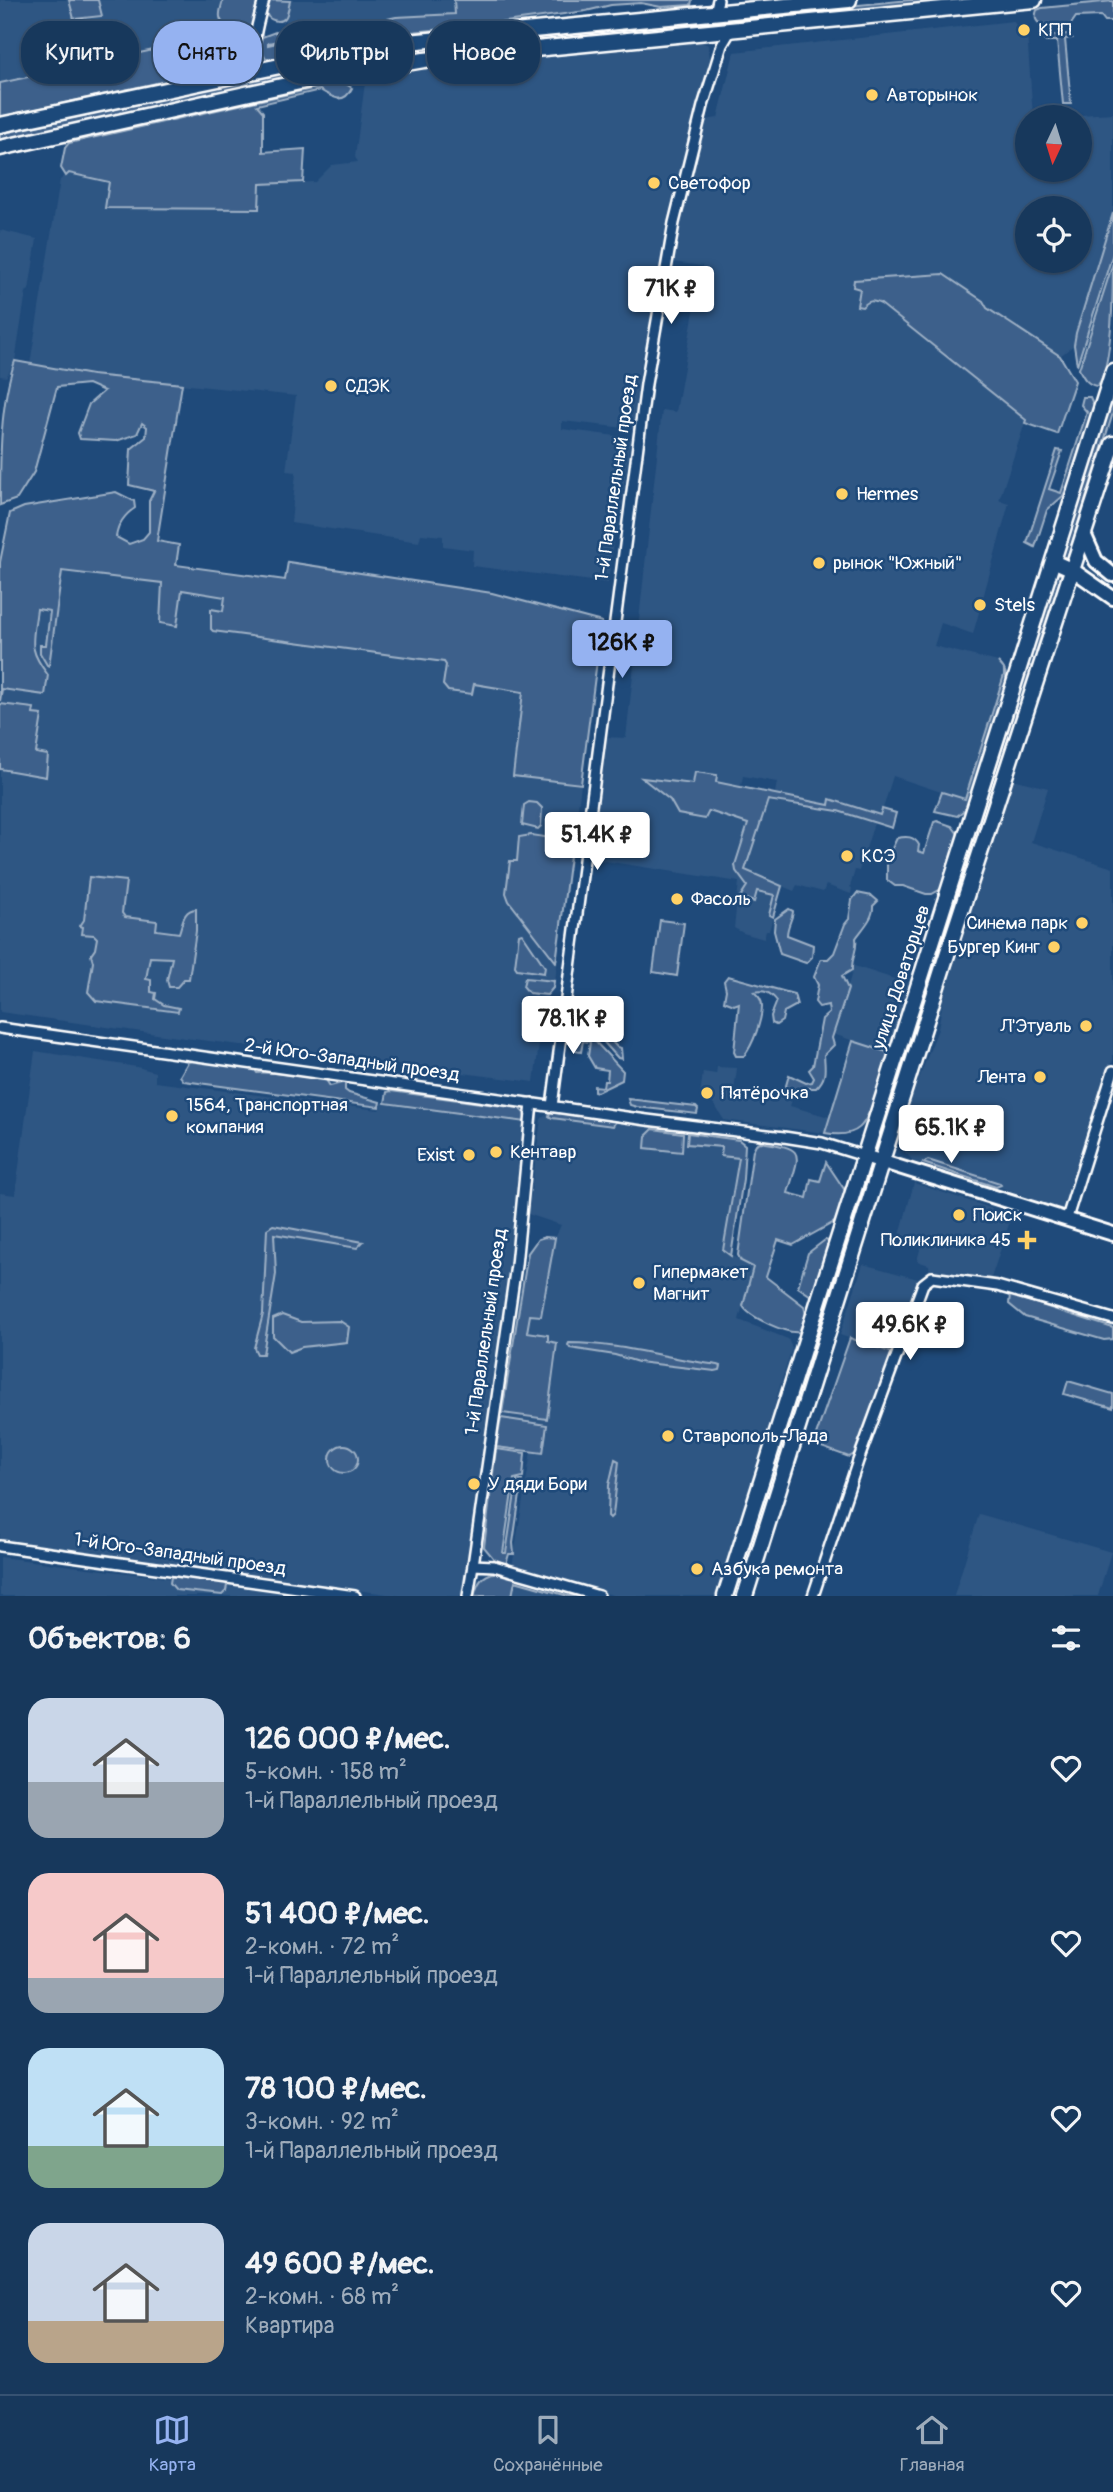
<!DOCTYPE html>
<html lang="ru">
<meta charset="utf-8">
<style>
:root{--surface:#17385c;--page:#203f62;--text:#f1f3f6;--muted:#9eacbb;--line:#365272;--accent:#95b2f1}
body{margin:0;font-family:Pangolin,sans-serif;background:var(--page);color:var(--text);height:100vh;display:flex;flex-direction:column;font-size:26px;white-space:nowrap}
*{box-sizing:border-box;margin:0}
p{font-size:23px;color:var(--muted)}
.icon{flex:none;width:38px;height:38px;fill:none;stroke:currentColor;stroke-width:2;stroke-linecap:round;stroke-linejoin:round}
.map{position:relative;height:1596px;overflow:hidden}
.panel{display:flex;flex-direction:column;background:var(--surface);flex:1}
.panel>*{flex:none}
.banner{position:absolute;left:21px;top:21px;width:700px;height:63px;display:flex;gap:14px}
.needle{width:46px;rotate:184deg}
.tools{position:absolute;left:1015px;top:105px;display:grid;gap:14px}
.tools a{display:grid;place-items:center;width:77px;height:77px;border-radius:50%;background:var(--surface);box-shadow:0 2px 5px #0004,0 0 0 2px var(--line);font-size:35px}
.price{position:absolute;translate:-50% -60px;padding:0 16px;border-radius:7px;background:#fff;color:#222;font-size:23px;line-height:46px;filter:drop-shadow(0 2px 4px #0008)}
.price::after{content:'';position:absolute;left:50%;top:42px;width:21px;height:16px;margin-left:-10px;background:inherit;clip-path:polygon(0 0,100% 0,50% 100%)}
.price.on{background:var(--accent);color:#111}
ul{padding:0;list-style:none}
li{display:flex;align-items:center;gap:21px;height:175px;padding:0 28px}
li span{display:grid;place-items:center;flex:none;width:196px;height:140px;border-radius:21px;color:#555}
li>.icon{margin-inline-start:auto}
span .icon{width:84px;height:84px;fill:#fffc;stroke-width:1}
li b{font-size:30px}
h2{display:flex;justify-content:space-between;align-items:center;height:84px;padding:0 28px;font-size:30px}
.pill{padding:0 24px;border-radius:28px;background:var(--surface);box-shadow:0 2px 5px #0004,0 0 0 2px var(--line);font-size:24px;line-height:63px}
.pill.on{background:var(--accent);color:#111}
.menu{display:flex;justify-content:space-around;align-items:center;height:98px;border-top:2px solid var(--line);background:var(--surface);font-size:19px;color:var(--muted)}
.menu a{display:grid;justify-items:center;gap:4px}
.menu .on{color:var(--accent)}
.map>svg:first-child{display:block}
.built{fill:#2e5683;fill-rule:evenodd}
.green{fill:#3c618b;stroke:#9eb0c5;stroke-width:2}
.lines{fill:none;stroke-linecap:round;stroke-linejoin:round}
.minor-casing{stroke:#fff;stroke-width:14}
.secondary-casing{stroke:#fff;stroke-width:18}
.primary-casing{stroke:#fff;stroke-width:19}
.minor{stroke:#1f4a7a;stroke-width:9}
.secondary{stroke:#1f4a7a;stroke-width:12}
.primary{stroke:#1f4a7a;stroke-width:14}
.poi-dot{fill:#ffd166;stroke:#1f4a7a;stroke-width:2.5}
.labels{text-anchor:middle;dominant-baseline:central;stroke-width:5;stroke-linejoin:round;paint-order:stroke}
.poi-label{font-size:19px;fill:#fff;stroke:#1f4a7a;text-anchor:start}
.street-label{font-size:19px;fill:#fff;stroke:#1f4a7a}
</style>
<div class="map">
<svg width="1113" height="1596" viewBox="0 0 1113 1596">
<rect width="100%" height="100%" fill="#1f4a7a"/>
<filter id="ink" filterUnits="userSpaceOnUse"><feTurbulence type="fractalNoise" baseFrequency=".0143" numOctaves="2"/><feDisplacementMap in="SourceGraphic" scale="14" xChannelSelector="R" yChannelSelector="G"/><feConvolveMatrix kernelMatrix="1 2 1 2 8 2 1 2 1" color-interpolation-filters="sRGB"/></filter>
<g filter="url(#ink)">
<g class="built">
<path d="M0 0H243L233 46 0 88Z"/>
<path d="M291 0H454L455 14 396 17 298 39 296 32 286 28V20Z"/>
<path d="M1013 21 1022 33H1027L1033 117H1027V170H1080V117H1046L1113 113V213L1074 345 1060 356 987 308 942 275 854 288 861 289 867 302 873 301 881 304 1026 420 999 500 1009 503 973 634 941 623 934 646 998 662 1004 667 1007 678 965 812 957 816 935 811 941 792 893 776 881 815 831 799 829 805 775 793 777 782 743 776 741 786 716 782 717 775 695 772 693 784 643 779 670 800 678 814 705 819 710 807 768 800 838 811 874 823 859 871 855 870 850 887 852 888 851 894 826 885 823 892 797 885 794 891 782 886 769 931H766L764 939 743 933 734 928 739 882 592 859 587 856 605 737 626 738 662 410 676 412 702 266 672 262 702 123 706 120 718 118 734 52ZM1027 208H1080V261H1027Z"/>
<path d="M698 40 708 45 710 58 669 222 639 377 634 429 562 421V429L631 438 617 534 614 535 608 583 472 566 473 550 443 546V536L421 534 419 542 291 523 296 472 286 471 296 396 92 375 30 364 60 180 68 173 110 182 105 208H259L260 184 315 182 332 165 358 162 355 157 365 83 374 74Z"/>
<path d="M0 230 37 239 29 290 26 292 15 361 6 377 0 376Z"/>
<path d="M8 544 602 626 554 988 545 999 534 1082 185 1038 0 1012V602Z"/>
<path d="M1012 779 1048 788 1031 842 1113 868V1060L1066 1205 1061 1210 1037 1203 1032 1199 999 1187 913 1161 905 1152 901 1141V1134L908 1107 938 1029 943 1000Z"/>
<path d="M854 966 910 984 888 1052 833 1034Z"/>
<path d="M35 1051 137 1067 155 1072V1082L379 1110 383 1102 526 1122 513 1253 484 1448 471 1565 464 1596H401L0 1541V1193L15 1195Z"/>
<path d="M717 1067 737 1068 734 1091 792 1100 790 1106 829 1117 825 1133 724 1120 714 1104 700 1096 703 1072 716 1074Z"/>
<path d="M550 1112 739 1140 745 1145 743 1179 731 1255 753 1267 739 1320 788 1339 792 1348 776 1399 770 1433 718 1596H616L512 1567 531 1452 496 1447 528 1253 538 1239 555 1238 561 1225 528 1214 541 1119Z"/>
<path d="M914 1183 1012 1215 989 1284 930 1273 929 1265 917 1261 922 1242 900 1235Z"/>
<path d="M863 1264 918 1279 893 1353 840 1335Z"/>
<path d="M979 1514 1111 1552 1098 1596H954Z"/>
<path d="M0 1557 255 1589 309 1596H0Z"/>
<path d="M515 1576 585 1596H512Z"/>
</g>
<g class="green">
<path d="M69 0H98L102 16 74 19Z"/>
<path d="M223 0H260L255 25C245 31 223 32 220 17 219 12 222 5 223 0Z"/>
<path d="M270 0 290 1C289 5 288 15 285 18 280 24 267 20 266 12 266 10 269 2 270 0Z"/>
<path d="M454 0H692L691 5 661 7 641 3 611 5 586 11 477 26 390 34 278 56V59L266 58 259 47 262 37 286 28 296 32 297 37 268 43V45L396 17 455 14Z"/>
<path d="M910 0H980L303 75 0 141V134L258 77 411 49Z"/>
<path d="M1113 1V21H1105L1101 16 1076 17 1071 24C1058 25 1029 31 1037 10L1042 8Z"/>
<path d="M1068 34 1072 38 1065 39 1071 104H1063L1057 41H1045V38L1048 36Z"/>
<path d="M209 38 237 43 243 49 241 58 235 66 0 117V83Z"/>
<path d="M343 82 352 88C344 105 333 98 320 90L257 105 263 112V152L305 149 303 182 260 184 259 209 105 208 109 182 69 173 66 176 61 168 65 148 69 143Z"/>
<path d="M1113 213V253L1077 365 1074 345 1076 333Z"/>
<path d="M1113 263C1113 290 1113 369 1097 386 1087 385 1083 377 1079 369Z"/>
<path d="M943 274 983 301 987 308 1060 356 1075 381 1057 434 1025 423 1026 420 881 304C872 300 869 300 862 307L857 306 860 289 853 287 854 280Z"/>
<path d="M15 361 92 375 182 384 157 541 179 545 176 565 285 580 288 562 492 593 602 622 581 784 513 776 523 692 474 684 472 694 448 691 443 685 446 665 444 662 213 631 211 629V609L223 611 225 597 182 590 177 626 160 623 162 583 62 571 49 666 47 665 40 653V645H46L50 611 37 609C33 642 27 648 48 675L45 695 2 689 0 701V562L10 513 24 507 116 492 134 501 135 508C124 515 118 524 116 537L129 544 143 539 149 532V501L154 491 129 485 131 449 146 437 147 427 142 423 137 434 116 441 80 439 78 433 89 404 104 391 88 384 57 387 34 472 17 499 0 505C0 458 0 403 15 361Z"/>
<path d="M1113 391V413L1067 558 1064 559 1062 552Z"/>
<path d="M1083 397H1090L1094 406 1067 487 1063 496 1047 510 1035 547 1027 543 1057 450 1062 451 1049 489 1061 493 1087 412 1081 405Z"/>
<path d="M1055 573 1061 574V577L1036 652 1032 650Z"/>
<path d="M998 662C1006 669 1007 676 1006 686L968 807 957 816 935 811 942 792 965 799 1004 675V669Z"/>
<path d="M1027 663 1032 668 885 1131H880Z"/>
<path d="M0 704 34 708 33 714 42 715 36 753 48 755 46 777 0 769Z"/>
<path d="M695 772 717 775 716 782 829 805 830 799 880 815 882 809 896 813 892 828 838 811 768 800 745 870 782 886 773 917 769 915 774 895 757 891 754 902 740 897 747 886 736 871 735 865 748 824 709 811 705 819 678 814 670 800 642 778 693 784Z"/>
<path d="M529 802 537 803 542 808 541 826 538 829 522 825 524 805Z"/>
<path d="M937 821 952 826 958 834 941 889 932 894H926L903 886H895L887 880V859L897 838C907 836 914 836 919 845L918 851 924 853 934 822Z"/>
<path d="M531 835 572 841 556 962 509 901 506 893 510 861H517L519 837Z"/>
<path d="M89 877 126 881 122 913 125 917 157 921 156 930 179 933C183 922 183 910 196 909V931L189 979H184L177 987H169L167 980 172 958 150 957 146 979 151 980V992L156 993 155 999 164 1005 179 1008 178 1012 96 1001 88 992 93 962 91 955 95 949 97 938 94 935 82 934 83 927 80 926 84 920Z"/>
<path d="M857 893 872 896 878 901 873 906C874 918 862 929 856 938 858 951 851 958 852 970L842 976 848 989 832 1038 834 1045 824 1055C825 1069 827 1078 816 1088H801L793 1094 786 1093 785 1089 789 1075 806 1083 812 1082 814 1078 809 1070 813 1066 822 1019 829 1013 828 1005 819 1007 815 1002 818 985 814 977 821 959H828L834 953 845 924 849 919 852 900Z"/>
<path d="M789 909 793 911C793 918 787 926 787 935L813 945 812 957 806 963 780 954 774 931 775 919Z"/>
<path d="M660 920 684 923 677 976 653 972Z"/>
<path d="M522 933 545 967 544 973 517 969 515 966 519 934Z"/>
<path d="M728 976 794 994 797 1005 784 1012 782 1021 776 1025 772 1023 771 1016 777 1001C770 992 765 990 754 992 758 996 762 999 762 1006 762 1020 753 1045 744 1056H736L734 1052 739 1003 734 1005 724 1001 726 990 724 981Z"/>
<path d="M525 978 554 981 553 988 547 995 529 993 523 986Z"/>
<path d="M577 1011H584L596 1028 598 1027 617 1047 621 1048 622 1059 618 1058 576 1011Z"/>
<path d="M574 1019 623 1071 622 1080 597 1092 594 1091V1086L603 1087 604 1081H607L608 1070 595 1068 588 1056 590 1042 583 1041 581 1052 576 1051 568 1037 573 1029Z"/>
<path d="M853 1041 890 1053C885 1067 880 1082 875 1096 866 1125 859 1139 825 1133Z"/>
<path d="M198 1060 253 1067 257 1073C266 1071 315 1078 326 1080L330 1086 345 1082V1090L349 1093 380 1102 379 1107 184 1081 180 1076 188 1062Z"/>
<path d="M391 1091 519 1108 524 1113 526 1122 385 1103 387 1092Z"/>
<path d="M628 1099 696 1107 698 1109 697 1114 637 1107 630 1105Z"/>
<path d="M550 1112 557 1113 616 1121 613 1126 552 1118 549 1116Z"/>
<path d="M653 1129 683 1133 682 1152 645 1148 646 1136Z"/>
<path d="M688 1133 739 1140 745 1145 743 1179 731 1256 723 1250 739 1158 721 1156 722 1147 687 1144Z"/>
<path d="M760 1142C807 1149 800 1151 788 1193L807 1198 811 1179 820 1181 826 1162 846 1192 836 1221 793 1245 778 1240 766 1277 804 1306 806 1315 799 1332C786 1334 749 1317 743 1306L753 1267 741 1261 738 1255 753 1150 756 1144Z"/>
<path d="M928 1160 1000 1183 1001 1185 996 1187 923 1163Z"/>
<path d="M857 1200 863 1201 830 1304 825 1302Z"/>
<path d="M273 1225 363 1242 357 1248 274 1234 276 1274 263 1354H257L254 1348 263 1314 267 1229Z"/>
<path d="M545 1237 555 1238 541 1316 530 1315 527 1332 548 1335V1341L557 1343 547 1419 502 1413 528 1253 538 1239Z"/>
<path d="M825 1240 832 1242 814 1298 798 1287 808 1253Z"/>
<path d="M1010 1295 1113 1328V1339L1104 1340 1025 1317 1009 1304Z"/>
<path d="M282 1315 301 1322 340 1321 349 1327 347 1342 302 1347 289 1352 273 1336V1319Z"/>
<path d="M816 1333 821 1334 739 1596H731Z"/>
<path d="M850 1338 893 1353 856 1453 849 1457 813 1444Z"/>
<path d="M569 1343C620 1343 668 1359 718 1365L721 1366 720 1370 715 1371 638 1362 615 1355 570 1348 568 1345Z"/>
<path d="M1068 1381 1113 1394V1408L1064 1394Z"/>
<path d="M501 1418 547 1425 543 1453 496 1447Z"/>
<circle cx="344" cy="1459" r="14"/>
<path d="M496 1449 525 1453 523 1477 514 1479 503 1553H506L517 1480 522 1481 513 1543 514 1554H509L506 1564 494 1559 484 1547Z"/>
<path d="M615 1459 619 1461 613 1515 610 1518 608 1516 609 1485Z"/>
<path d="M496 1572 585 1596H568L515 1581 512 1596H474C478 1582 481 1576 496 1572Z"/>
<path d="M177 1576 224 1582 227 1585 226 1591 222 1595 176 1590 170 1583 171 1577Z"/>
</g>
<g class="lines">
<g class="minor-casing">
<g id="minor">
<path d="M715 12 718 0"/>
<path d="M257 71C250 46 257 25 264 0"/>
<path d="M0 1028 647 1120 784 1137 822 1143 864 1156"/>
<path d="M552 1106 646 384 674 223 703 106 722 45 731 30"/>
<path d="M1067 1218 1113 1071"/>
<path d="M0 1546 355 1596"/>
<path d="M473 1565 516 1265 532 1103"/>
<path d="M468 1596 473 1565 494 1566 599 1596"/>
<path d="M813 1596 858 1461 923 1284 932 1277 997 1286 1113 1319"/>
</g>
</g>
<g class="secondary-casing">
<g id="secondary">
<path d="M1085 536 1096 561 1113 575"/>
<path d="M1053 561 1073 570 1113 598"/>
<path d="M864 1156 1113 1234"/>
</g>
</g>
<g class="primary-casing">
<g id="primary">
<path d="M0 125 332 55 408 42 849 0"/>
<path d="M0 148 309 80 424 60 1034 0"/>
<path d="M725 1596C854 1187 984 779 1113 371"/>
<path d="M745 1596 943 967 1113 444"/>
</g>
</g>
<use href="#minor" class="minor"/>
<use href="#secondary" class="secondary"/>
<use href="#primary" class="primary"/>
</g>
</g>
<g class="poi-dot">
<circle cx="1024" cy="30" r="7"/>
<circle cx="872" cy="95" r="7"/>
<circle cx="654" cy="183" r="7"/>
<circle cx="331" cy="386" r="7"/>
<circle cx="842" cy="494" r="7"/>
<circle cx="819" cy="563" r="7"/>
<circle cx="980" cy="605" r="7"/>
<circle cx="847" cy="856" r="7"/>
<circle cx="677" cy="899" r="7"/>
<circle cx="1082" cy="923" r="7"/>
<circle cx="1054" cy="947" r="7"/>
<circle cx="1086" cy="1026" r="7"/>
<circle cx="1040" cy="1077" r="7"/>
<circle cx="707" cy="1093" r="7"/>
<circle cx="172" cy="1116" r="7"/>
<circle cx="496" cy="1152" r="7"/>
<circle cx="469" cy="1155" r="7"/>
<circle cx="959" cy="1215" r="7"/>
<path d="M1023.5 1229.5h7v7h7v7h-7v7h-7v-7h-7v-7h7z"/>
<circle cx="639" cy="1283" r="7"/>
<circle cx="668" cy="1436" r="7"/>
<circle cx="474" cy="1484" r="7"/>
<circle cx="697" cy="1569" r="7"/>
</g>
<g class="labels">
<g class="poi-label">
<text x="1038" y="30">КПП</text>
<text x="886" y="95">Авторынок</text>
<text x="668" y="183">Светофор</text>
<text x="345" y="386">СДЭК</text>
<text x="856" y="494">Hermes</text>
<text x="833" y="563">рынок "Южный"</text>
<text x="994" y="605">Stels</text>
<text x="861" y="856">КСЭ</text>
<text x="691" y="899">Фасоль</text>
<text x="1068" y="923" text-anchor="end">Синема парк</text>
<text x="1040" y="947" text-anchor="end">Бургер Кинг</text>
<text x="1072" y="1026" text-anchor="end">Л'Этуаль</text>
<text x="1026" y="1077" text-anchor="end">Лента</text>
<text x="721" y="1093">Пятёрочка</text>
<text x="186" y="1105">1564, Транспортная<tspan x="186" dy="22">компания</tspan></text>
<text x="510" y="1152">Кентавр</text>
<text x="455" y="1155" text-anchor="end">Exist</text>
<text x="973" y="1215">Поиск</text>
<text x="1011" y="1240" text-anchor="end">Поликлиника 45</text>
<text x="653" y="1272">Гипермакет<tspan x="653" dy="22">Магнит</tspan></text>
<text x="682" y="1436">Ставрополь-Лада</text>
<text x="488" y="1484">У дяди Бори</text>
<text x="711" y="1569">Азбука ремонта</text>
</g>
<g class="street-label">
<text transform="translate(616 478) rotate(-82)">1-й Параллельный проезд</text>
<text transform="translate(901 977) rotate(-72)">улица Доваторцев</text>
<text transform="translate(352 1060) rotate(8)">2-й Юго-Западный проезд</text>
<text transform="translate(486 1332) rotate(-82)">1-й Параллельный проезд</text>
<text transform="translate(180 1554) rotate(8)">1-й Юго-Западный проезд</text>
</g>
</g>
</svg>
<div class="tools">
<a><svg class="needle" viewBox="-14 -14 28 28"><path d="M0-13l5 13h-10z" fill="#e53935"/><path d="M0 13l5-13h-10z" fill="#9eacbb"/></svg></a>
<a><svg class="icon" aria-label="locate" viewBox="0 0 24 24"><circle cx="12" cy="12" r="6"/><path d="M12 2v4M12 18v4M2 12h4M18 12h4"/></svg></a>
</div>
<b class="price" style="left:671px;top:326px">71K ₽</b>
<b class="price on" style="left:622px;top:680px">126K ₽</b>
<b class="price" style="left:597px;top:872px">51.4K ₽</b>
<b class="price" style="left:573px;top:1056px">78.1K ₽</b>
<b class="price" style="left:951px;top:1165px">65.1K ₽</b>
<b class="price" style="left:910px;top:1362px">49.6K ₽</b>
<div class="banner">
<a class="pill">Купить</a>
<a class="pill on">Снять</a>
<a class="pill">Фильтры</a>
<a class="pill">Новое</a>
</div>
</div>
<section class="panel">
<h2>Объектов: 6<svg class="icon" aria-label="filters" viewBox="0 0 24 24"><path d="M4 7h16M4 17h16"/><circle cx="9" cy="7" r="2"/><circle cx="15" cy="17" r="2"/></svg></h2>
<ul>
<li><span style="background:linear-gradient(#c9d6e8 60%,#9aa5b1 0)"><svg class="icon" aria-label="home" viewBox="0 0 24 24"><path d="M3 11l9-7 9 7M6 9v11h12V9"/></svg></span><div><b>126 000 ₽/мес.</b><p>5-комн. · 158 m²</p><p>1-й Параллельный проезд</p></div><svg class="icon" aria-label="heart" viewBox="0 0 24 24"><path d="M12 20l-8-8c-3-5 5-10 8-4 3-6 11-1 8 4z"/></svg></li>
<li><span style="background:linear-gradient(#f6c9c9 75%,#9aa5b1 0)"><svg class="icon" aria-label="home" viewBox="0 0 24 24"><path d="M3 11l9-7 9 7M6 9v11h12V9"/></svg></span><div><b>51 400 ₽/мес.</b><p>2-комн. · 72 m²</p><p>1-й Параллельный проезд</p></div><svg class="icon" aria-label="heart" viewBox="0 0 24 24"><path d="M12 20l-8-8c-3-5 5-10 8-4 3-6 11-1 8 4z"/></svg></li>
<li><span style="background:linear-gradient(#bfe0f5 70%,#7fa58c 0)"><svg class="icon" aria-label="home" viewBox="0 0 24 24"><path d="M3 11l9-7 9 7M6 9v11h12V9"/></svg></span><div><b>78 100 ₽/мес.</b><p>3-комн. · 92 m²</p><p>1-й Параллельный проезд</p></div><svg class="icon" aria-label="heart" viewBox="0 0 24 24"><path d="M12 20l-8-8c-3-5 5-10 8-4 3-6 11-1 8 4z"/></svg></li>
<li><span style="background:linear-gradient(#c9d6e8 70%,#b9a48a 0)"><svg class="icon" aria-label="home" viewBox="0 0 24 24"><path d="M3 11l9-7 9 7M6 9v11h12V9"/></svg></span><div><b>49 600 ₽/мес.</b><p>2-комн. · 68 m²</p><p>Квартира</p></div><svg class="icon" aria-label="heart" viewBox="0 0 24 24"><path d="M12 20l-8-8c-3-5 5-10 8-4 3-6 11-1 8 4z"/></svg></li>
</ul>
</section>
<nav class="menu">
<a class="on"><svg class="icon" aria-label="map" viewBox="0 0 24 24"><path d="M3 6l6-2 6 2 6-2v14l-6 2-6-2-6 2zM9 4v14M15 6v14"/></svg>Карта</a>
<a><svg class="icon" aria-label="saved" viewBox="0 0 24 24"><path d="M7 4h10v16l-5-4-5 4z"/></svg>Сохранённые</a>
<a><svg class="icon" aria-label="home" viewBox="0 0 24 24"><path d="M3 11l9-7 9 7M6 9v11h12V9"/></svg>Главная</a>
</nav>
